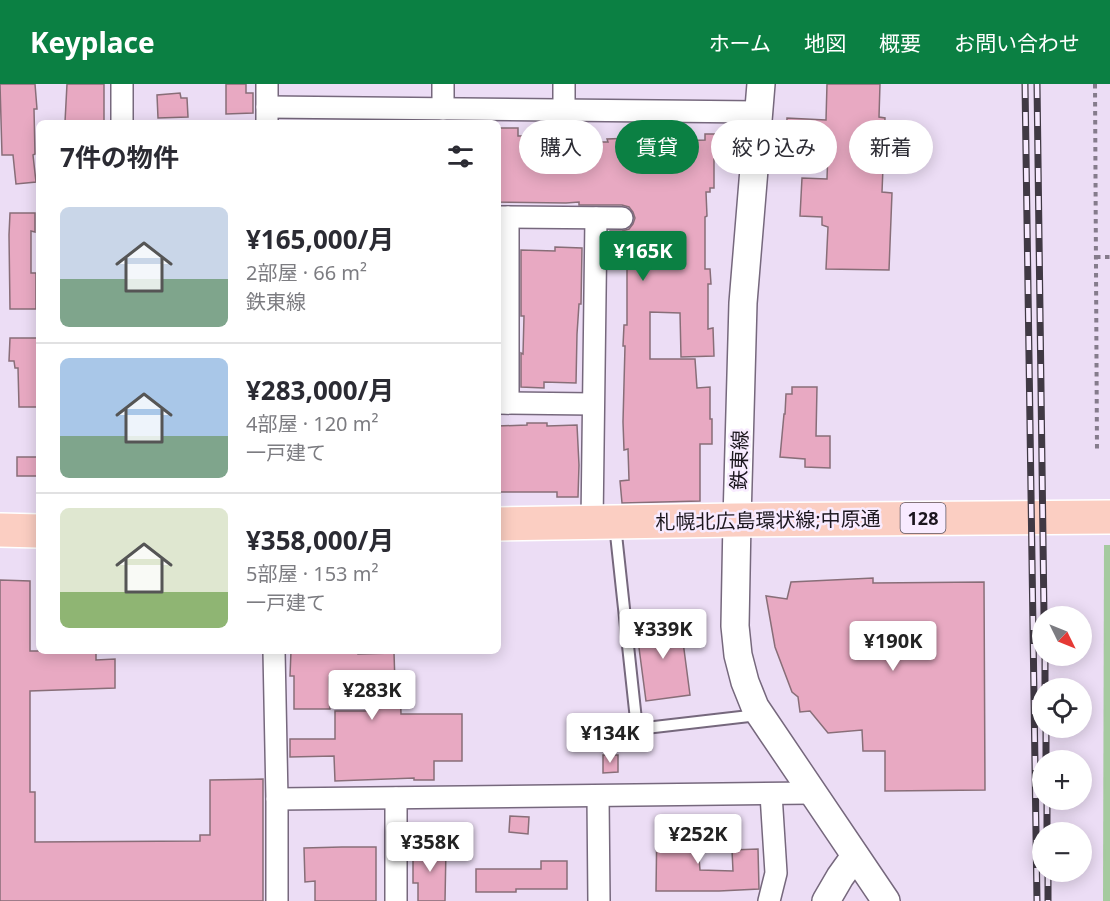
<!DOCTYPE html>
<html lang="ja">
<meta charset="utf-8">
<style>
:root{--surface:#fff;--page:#f7f7f7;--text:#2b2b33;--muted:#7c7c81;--line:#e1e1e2;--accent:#0b8043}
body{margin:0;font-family:"Noto Sans","Noto Sans JP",sans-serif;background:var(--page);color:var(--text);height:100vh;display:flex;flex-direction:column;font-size:22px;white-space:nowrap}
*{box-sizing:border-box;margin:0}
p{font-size:20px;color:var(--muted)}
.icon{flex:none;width:33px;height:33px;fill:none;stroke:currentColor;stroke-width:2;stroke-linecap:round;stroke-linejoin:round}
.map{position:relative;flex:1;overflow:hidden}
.panel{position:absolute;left:36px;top:36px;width:465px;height:534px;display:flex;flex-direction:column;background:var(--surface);border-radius:9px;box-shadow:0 3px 15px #0003}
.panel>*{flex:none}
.guide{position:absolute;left:519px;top:36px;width:501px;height:54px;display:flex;gap:12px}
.needle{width:39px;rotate:133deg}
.controls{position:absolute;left:1032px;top:522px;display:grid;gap:12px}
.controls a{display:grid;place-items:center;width:60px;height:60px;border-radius:50%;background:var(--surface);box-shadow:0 3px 15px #0003;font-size:30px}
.price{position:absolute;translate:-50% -51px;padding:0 14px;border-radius:6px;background:#fff;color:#222;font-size:20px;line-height:39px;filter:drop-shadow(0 2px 3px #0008)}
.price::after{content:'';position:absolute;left:50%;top:36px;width:18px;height:14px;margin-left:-9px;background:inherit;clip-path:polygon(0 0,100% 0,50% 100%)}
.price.on{background:var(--accent);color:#fff}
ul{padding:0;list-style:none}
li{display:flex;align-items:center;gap:18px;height:150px;padding:0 24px}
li+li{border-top:2px solid var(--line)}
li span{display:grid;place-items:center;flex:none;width:168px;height:120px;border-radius:9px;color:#555}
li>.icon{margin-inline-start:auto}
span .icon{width:72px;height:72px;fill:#fffc;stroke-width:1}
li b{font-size:26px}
h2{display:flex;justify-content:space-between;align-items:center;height:72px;padding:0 24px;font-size:26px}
.chip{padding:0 21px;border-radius:27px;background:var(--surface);box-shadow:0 3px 15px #0003;font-size:21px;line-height:54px}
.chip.on{background:var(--accent);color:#fff}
header{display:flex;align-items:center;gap:36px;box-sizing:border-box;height:84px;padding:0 30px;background:var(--accent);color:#fff}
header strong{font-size:28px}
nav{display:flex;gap:33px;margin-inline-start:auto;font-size:21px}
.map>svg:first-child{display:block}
.green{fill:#a5ca9f}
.building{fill:#e8a9c2;stroke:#886e78;stroke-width:1.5}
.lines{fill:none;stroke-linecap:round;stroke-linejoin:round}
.service-casing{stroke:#76687d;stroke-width:14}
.minor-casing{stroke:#76687d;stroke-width:24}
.tertiary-casing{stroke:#76687d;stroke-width:30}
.primary-casing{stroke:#fff;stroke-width:36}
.path{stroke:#857b8b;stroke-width:4;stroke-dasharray:4.5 4.5;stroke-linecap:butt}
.service{stroke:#fff;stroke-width:10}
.minor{stroke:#fff;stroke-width:21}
.tertiary{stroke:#fff;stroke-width:27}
.primary{stroke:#fbcec2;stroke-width:33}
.rail-casing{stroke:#403944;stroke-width:7}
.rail{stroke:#f8ebff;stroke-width:4.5;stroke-dasharray:14;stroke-linecap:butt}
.labels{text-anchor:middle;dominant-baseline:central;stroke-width:5;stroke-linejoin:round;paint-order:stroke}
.shield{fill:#f8ebff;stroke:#5d5662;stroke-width:1.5}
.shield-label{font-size:18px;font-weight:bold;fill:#1b161e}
.street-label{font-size:20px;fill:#1b161e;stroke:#f8ebff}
</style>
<header>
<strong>Keyplace</strong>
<nav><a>ホーム</a><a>地図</a><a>概要</a><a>お問い合わせ</a></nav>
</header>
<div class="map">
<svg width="1110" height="817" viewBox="0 0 1110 817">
<rect width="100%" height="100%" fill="#ecddf5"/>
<path class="green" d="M1104 461H1110V817H1103Z"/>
<g class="building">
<path d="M0 0H35L37 25H34L35 70 33 71 36 98 16 100 13 71H2Z"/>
<path d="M67 0H104V39L65 38Z"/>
<path d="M226 0H246V9H253V29L226 30Z"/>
<path d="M827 0H880L879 33 885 34 882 108 892 109 889 186 826 185 828 143 822 141V133L800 132 802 94 827 95 828 66 786 63 787 34 826 36Z"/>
<path d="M180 9 181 14H187L188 33 158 34 157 11Z"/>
<path d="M498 44H518V52L567 51V58H608L607 55 633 54V58L666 55V57L705 56V50H727V75H714V104H710V108H706L707 132 705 133V185H710L711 200H708V245L713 244 714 272 681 273 680 229 650 228V275H695L697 304 710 303V335H712V360H700V417L622 419 620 397 629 396 628 365 624 366 623 338 625 262H623L624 241H627V185H630V150L610 152V147H622L629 145 633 140 635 134 633 128 629 123 622 121H579V118L566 119 498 118Z"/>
<path d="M10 129H35V148L31 147V189H36V225H10L9 151Z"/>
<path d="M555 163 582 164 581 220H579L577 250 576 299 544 298V304L521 303V269L523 270 524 232H521V166L555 167Z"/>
<path d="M10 254H39V323H19L18 284H15L14 277H9Z"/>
<path d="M792 303H817L816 352H830V384L805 383V375L780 373 784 330H785L786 310H792Z"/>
<path d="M527 339H547V342L577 341 579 381 578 413H557V408H498V342L527 341Z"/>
<rect x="17" y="373" width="22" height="19"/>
<path d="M873 494V499L984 498 985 706 885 707V667H863L862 646 828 649 810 627 800 628 798 613 792 608 775 563 766 512 787 515 791 498Z"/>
<path d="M0 496 30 497V567H96V576L115 575V604L30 607V708H35V758L200 757V751H210V696L263 695V817H0Z"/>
<path d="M680 535 690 611 646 617 636 541Z"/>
<path d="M291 567 358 568V570L394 569 395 599H400L401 630H462V677H434V696H414V694L335 697 334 672 290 673V655H335V627H371V593H329L330 625H294V592H290Z"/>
<path d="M603 671H618V688L603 689Z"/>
<path d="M510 732 529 733 528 750 509 748Z"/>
<path d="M657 735 686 736 685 762 698 761 700 786 733 787 732 766 758 765 759 805 719 807H656Z"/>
<path d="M342 763H376V817H315V797L305 798 304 764Z"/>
<path d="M413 764H446L445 817H418V799H413Z"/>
<path d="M541 777H567V805H516V808H476V785H541Z"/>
</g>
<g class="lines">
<g class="service-casing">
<path id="service" d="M615 441 637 645 758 631"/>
</g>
<g class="minor-casing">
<g id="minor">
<path d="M122 0V39"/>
<path d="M267 0V39"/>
<path d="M443 0V25"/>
<path d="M267 23 758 28"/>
<path d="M564 26V0"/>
<path d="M498 133 622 134"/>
<path d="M508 133V319"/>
<path d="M498 319 593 320"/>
<path d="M592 439 596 134"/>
<path d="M274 567 277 715V817"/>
<path d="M598 712 599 817"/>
<path d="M277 715 812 709"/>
<path d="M396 817V714"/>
<path d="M769 817 776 789 771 710"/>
</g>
</g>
<g class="tertiary-casing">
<g id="tertiary">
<path d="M761 0 743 219 737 436 735 542 738 571 745 598 755 623 886 817"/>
<path d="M826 817 840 793 855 772"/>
</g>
</g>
<g class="primary-casing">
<g id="primary">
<path d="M498 440 737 436 1110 433"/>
<path d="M0 446 39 447"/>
</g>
</g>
<g class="path">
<path d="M1095 0 1097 367"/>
<path d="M1096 173H1110"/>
</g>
<use href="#service" class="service"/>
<use href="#minor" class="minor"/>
<use href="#tertiary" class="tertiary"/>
<use href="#primary" class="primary"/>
<g class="rail-casing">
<g id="rail">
<path d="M1025 0 1037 817"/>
<path d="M1037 0 1044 532"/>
<path d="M1045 572V604"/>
<path d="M1046 644V676"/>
<path d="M1047 716V748"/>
<path d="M1048 788V817"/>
</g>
</g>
<use href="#rail" class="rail"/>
</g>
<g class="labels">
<rect class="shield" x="900.5" y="419" width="45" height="30" rx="4.5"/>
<g class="shield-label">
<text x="923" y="434">128</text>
</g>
<g class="street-label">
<text transform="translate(739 376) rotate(-88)">鉄東線</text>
<text transform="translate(768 436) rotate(-1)">札幌北広島環状線;中原通</text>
</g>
</g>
</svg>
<div class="controls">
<a><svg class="needle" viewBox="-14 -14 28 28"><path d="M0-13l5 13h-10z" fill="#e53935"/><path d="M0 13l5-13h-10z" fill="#7c7c81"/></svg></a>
<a><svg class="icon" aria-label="locate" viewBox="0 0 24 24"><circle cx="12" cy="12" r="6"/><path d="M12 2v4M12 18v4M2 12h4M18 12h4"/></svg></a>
<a>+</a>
<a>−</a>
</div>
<b class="price on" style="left:643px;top:198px">¥165K</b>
<b class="price" style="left:663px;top:576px">¥339K</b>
<b class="price" style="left:893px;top:588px">¥190K</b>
<b class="price" style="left:372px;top:637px">¥283K</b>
<b class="price" style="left:610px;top:680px">¥134K</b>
<b class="price" style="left:698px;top:781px">¥252K</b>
<b class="price" style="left:430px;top:789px">¥358K</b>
<div class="guide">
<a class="chip">購入</a>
<a class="chip on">賃貸</a>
<a class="chip">絞り込み</a>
<a class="chip">新着</a>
</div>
<section class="panel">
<h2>7件の物件<svg class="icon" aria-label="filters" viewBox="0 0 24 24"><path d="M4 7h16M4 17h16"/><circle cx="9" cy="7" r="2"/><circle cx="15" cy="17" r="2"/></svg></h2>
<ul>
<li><span style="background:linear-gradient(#c9d6e8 60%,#7fa58c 0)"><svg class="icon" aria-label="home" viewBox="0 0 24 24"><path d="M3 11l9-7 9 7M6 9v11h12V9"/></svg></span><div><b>¥165,000/月</b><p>2部屋 · 66 m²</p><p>鉄東線</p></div></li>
<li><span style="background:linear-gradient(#a9c7e8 65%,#7fa58c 0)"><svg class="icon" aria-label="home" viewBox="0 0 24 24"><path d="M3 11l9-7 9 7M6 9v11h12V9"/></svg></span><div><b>¥283,000/月</b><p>4部屋 · 120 m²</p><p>一戸建て</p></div></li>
<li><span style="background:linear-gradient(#dfe7d0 70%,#8fb573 0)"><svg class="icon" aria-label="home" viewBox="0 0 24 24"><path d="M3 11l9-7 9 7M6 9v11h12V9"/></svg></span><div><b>¥358,000/月</b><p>5部屋 · 153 m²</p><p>一戸建て</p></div></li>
</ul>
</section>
</div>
